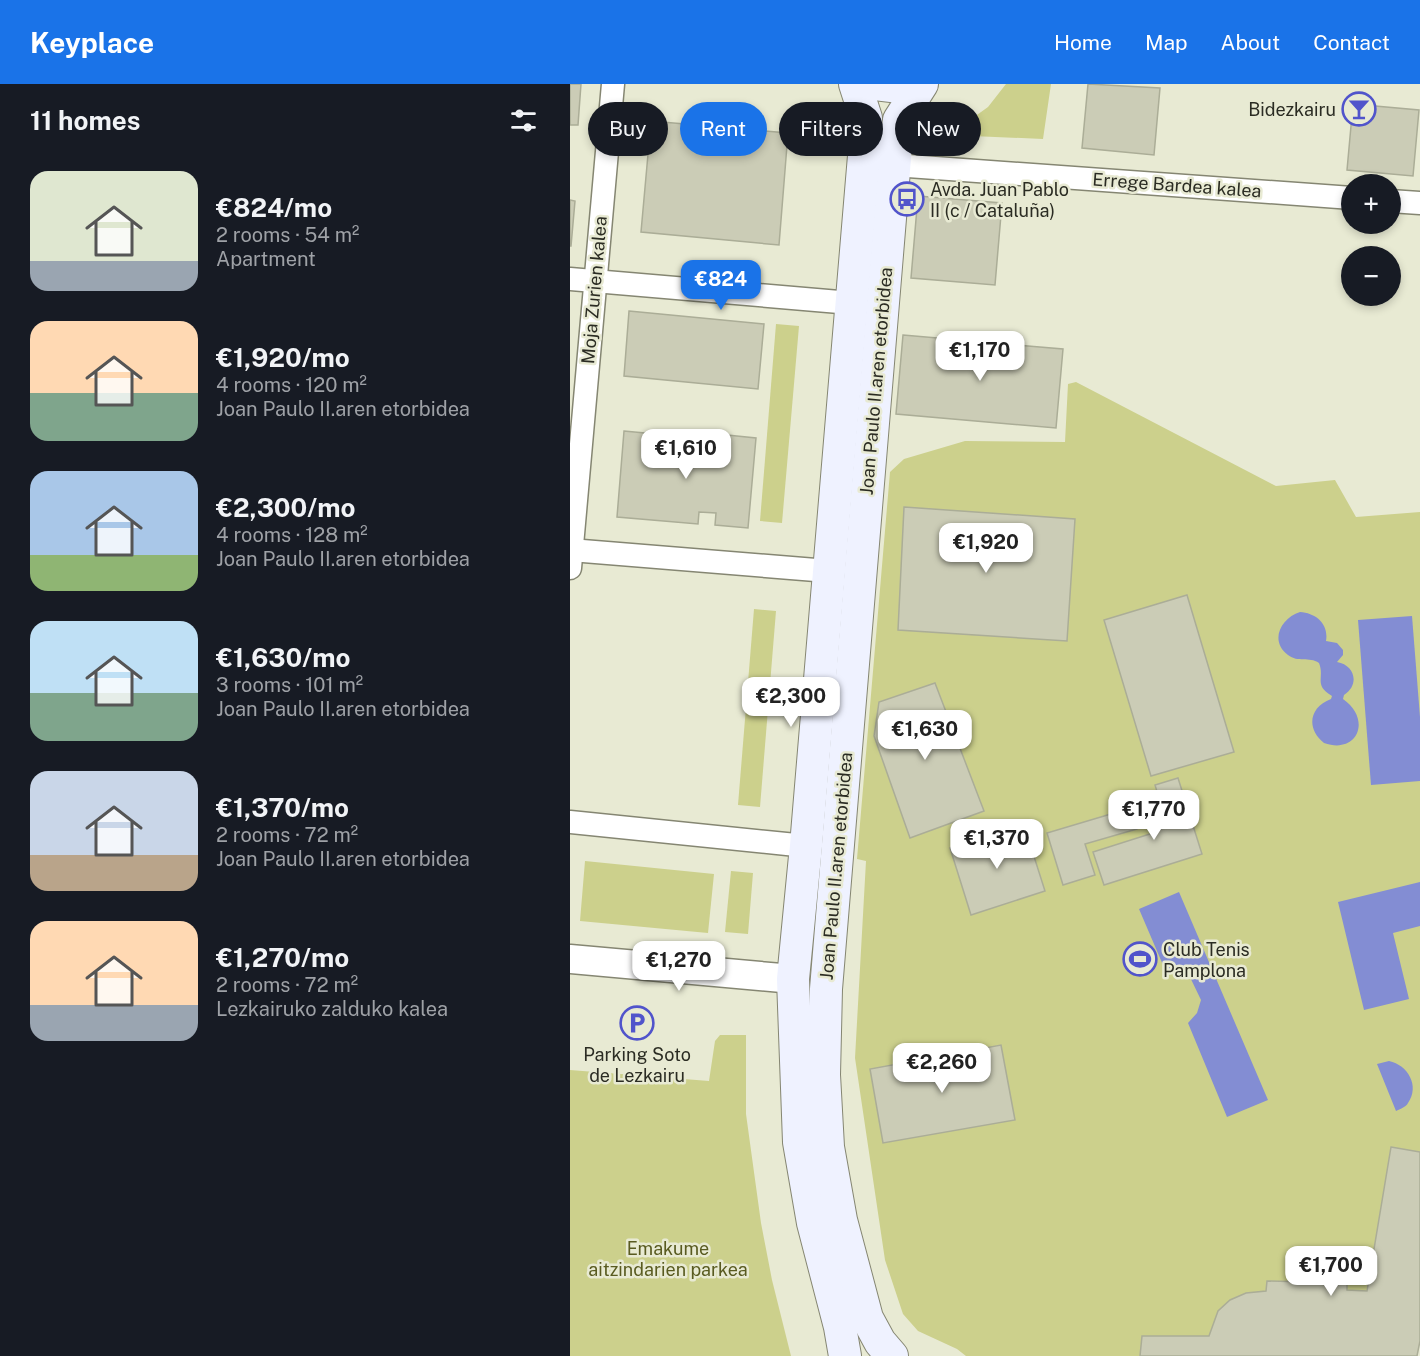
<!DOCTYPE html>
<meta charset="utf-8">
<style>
:root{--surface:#171b24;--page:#242831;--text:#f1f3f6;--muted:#9ea1a6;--accent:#1a73e8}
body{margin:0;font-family:"Public Sans",sans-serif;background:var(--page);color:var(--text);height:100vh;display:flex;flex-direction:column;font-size:22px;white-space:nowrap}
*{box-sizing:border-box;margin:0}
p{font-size:20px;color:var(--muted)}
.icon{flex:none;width:33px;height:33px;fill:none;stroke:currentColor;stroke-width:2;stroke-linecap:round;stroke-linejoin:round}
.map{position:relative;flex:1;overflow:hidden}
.sheet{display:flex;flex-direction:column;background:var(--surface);width:570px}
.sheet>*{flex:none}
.top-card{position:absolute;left:18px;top:18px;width:570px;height:54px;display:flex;gap:12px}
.tools{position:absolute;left:771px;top:90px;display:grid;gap:12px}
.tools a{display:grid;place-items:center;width:60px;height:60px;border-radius:50%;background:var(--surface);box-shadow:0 3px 9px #0003;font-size:30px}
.price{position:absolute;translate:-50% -51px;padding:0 14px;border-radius:12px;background:#fff;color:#222;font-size:20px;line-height:39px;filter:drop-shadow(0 2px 3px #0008)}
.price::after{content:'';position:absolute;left:50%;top:36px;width:18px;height:14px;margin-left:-9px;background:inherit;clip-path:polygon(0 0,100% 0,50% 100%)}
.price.current{background:var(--accent);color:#fff}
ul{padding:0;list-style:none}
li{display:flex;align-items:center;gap:18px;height:150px;padding:0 30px}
li span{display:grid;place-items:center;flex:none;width:168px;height:120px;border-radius:18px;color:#555}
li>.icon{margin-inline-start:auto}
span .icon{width:72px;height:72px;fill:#fffc;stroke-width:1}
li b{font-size:26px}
h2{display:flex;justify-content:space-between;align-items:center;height:72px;padding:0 30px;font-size:26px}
.pill{padding:0 21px;border-radius:27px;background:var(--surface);box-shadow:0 3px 9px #0003;font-size:21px;line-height:54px}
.pill.current{background:var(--accent);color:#fff}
header{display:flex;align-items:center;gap:36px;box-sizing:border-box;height:84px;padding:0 30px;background:var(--accent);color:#fff}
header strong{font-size:28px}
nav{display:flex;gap:33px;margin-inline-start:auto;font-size:21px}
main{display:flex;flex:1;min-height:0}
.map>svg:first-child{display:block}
.green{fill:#ccd08c}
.water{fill:#838dd3}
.building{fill:#cbccb6;stroke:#abad97;stroke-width:1.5}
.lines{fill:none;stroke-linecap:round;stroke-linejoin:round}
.minor-casing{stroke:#858672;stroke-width:25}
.tertiary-casing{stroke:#858672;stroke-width:31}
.secondary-casing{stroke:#858672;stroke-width:34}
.minor{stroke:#fff;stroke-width:22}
.tertiary{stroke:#fff;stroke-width:28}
.secondary{stroke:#eff2ff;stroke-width:32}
.labels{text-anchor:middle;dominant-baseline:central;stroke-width:5;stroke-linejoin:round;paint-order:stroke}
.poi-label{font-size:18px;fill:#2b2c23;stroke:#e8ead3;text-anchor:start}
.street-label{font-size:18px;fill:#2b2c23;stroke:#e8ead3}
.park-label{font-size:18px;fill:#595b20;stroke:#e8ead3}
</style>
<header>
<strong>Keyplace</strong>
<nav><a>Home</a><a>Map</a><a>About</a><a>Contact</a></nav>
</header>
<main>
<section class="sheet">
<h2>11 homes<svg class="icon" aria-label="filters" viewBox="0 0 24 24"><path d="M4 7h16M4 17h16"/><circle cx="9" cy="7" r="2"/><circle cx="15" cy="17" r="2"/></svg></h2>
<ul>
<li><span style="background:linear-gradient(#dfe7d0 75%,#9aa5b1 0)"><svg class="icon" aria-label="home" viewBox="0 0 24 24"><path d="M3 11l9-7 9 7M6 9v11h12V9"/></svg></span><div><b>€824/mo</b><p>2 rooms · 54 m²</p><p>Apartment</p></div></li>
<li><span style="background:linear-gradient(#ffd9b3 60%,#7fa58c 0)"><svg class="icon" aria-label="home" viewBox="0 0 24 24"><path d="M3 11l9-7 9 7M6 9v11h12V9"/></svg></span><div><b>€1,920/mo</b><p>4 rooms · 120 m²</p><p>Joan Paulo II.aren etorbidea</p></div></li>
<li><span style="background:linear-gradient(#a9c7e8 70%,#8fb573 0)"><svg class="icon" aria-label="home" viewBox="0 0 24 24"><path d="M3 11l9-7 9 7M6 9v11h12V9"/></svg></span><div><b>€2,300/mo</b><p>4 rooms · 128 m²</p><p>Joan Paulo II.aren etorbidea</p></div></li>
<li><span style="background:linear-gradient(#bfe0f5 60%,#7fa58c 0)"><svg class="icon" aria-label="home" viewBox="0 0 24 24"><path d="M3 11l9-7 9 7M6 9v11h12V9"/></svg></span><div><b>€1,630/mo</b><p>3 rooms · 101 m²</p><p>Joan Paulo II.aren etorbidea</p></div></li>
<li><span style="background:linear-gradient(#c9d6e8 70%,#b9a48a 0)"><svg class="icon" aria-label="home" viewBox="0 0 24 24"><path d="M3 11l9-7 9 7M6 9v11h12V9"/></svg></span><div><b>€1,370/mo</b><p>2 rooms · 72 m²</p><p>Joan Paulo II.aren etorbidea</p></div></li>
<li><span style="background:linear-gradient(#ffd9b3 70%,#9aa5b1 0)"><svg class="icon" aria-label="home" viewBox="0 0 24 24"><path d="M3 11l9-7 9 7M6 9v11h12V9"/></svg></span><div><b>€1,270/mo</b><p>2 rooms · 72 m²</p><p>Lezkairuko zalduko kalea</p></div></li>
</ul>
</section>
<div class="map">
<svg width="850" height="1272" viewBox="0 0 850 1272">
<rect width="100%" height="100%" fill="#e8ead3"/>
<g class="green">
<path d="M436 0H481L473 55 379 51 418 23Z"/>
<path d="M206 240 229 242 212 439 190 437Z"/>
<path d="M506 298 706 402 765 396 786 433 850 428V1257L847 1272H396L387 1265 348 1247 333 1230 315 1176 285 974 296 777 287 775 320 388 334 375 395 357 495 358 498 300Z"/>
<path d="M184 525 206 527 190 723 168 721Z"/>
<path d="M15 777 144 790 138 849 10 837Z"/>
<path d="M161 787 183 789 178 850 155 848Z"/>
<path d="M150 951H176V1030L191 1139 202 1196 221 1272H0V986L139 997 145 957Z"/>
</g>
<g class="water">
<path d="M730 528C746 529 759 540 756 557L767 559 773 566V571L767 578C785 581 790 601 774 611L773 615C802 635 788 671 754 659 736 645 739 623 761 615L762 612C743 601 755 594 749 579 739 572 728 579 718 571 699 557 711 534 730 528Z"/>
<path d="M842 532 850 633V697L801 701 788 536Z"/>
<path d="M850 798V842L823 849 839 915 794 926 768 818Z"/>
<path d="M609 808 698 1016 657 1033 618 939 627 929 631 916 619 891 608 887 596 888 569 825Z"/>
<path d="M819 977C838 981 850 1002 838 1019 836 1023 830 1025 826 1027L807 980Z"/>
</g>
<g class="building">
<path d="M0 0H11L8 41H0Z"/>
<path d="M518 0 590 4 584 71 512 64Z"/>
<path d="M783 20 849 26 843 92 777 86Z"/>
<path d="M81 37 218 49 209 161 71 148Z"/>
<path d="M348 112 432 119 425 201 341 194Z"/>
<path d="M0 116 5 117 1 162H0Z"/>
<path d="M59 227 194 240 188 305 54 292Z"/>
<path d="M333 251 493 265 486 344 326 330Z"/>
<path d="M54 347 106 352 105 373 136 375 138 349 186 354 178 444 145 441 146 429 129 428 128 440 47 433Z"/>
<path d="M334 423 505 435 497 557 328 546Z"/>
<path d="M617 511 664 668 581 692 534 536Z"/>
<path d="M365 599 414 727 340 754 304 652 309 618Z"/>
<path d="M608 694 632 770 534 801 523 768 583 749 580 739 595 734 585 701Z"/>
<path d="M561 724 567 745 515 760 525 791 493 801 477 749Z"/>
<path d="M454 741 475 807 401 831 380 764Z"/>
<path d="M431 961 445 1036 313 1059 300 985Z"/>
<path d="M821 1063 850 1068V1257L847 1272H570L572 1252H639L648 1227 660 1216 676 1209 696 1207 697 1197 777 1199V1206L797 1207Z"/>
</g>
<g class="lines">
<g class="minor-casing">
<g id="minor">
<path d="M324 81 782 114"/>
<path d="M820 117 850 119"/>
<path d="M0 195 281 219"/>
<path d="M0 466 258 487"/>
<path d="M0 484 43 0"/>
<path d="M0 738 236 762"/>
</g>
</g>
<g class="tertiary-casing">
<path id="tertiary" d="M0 875 223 895"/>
</g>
<g class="secondary-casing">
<g id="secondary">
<path d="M305 0 330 3 341 0"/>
<path d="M275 1272 270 1243 243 1139 229 1058 223 895 236 762 296 48V34L285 0"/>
<path d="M322 1272 310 1258 297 1234 271 1136 258 1063 254 991 256 905 327 50 329 36 352 0"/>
</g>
</g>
<use href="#minor" class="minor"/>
<use href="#tertiary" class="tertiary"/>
<use href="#secondary" class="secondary"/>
</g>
<defs>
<g id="bar-ring" transform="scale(1.725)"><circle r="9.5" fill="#e8ead3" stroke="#5154cb" stroke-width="1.5"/><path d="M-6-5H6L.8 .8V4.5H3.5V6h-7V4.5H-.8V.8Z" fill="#5154cb"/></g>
<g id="bus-ring" transform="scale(1.725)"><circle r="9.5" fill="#e8ead3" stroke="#5154cb" stroke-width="1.5"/><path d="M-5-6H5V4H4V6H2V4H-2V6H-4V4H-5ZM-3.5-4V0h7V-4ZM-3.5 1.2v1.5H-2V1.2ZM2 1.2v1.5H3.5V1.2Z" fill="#5154cb"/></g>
<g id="stadium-ring" transform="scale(1.725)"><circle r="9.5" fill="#e8ead3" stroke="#5154cb" stroke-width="1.5"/><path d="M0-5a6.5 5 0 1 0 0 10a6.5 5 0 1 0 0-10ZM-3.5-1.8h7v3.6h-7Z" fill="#5154cb"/></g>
<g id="parking-ring" transform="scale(1.725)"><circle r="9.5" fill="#e8ead3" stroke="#5154cb" stroke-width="1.5"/><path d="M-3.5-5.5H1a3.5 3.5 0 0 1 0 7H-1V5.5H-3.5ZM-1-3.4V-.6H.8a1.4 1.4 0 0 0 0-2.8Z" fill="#5154cb"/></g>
</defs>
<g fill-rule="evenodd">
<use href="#bar-ring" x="789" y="25"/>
<use href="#bus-ring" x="337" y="115"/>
<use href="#stadium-ring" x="570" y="875"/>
<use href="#parking-ring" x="67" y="939"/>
</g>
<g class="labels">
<g class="poi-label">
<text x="766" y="25" text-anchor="end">Bidezkairu</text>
<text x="360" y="105">Avda. Juan Pablo<tspan x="360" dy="21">II (c / Cataluña)</tspan></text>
<text x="593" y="865">Club Tenis<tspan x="593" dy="21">Pamplona</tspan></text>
<text x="67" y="970" text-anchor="middle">Parking Soto<tspan x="67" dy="21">de Lezkairu</tspan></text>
</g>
<g class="street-label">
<text transform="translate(607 101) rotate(4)">Errege Bardea kalea</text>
<text transform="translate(24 206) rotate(-85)">Moja Zurien kalea</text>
<text transform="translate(306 297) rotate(-85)">Joan Paulo II.aren etorbidea</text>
<text transform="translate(266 782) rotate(-85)">Joan Paulo II.aren etorbidea</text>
</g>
<g class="park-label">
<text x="98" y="1164">Emakume<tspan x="98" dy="21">aitzindarien parkea</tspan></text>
</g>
</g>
</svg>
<div class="tools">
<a>+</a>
<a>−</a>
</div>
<b class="price current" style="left:151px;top:227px">€824</b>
<b class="price" style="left:410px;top:298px">€1,170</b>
<b class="price" style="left:116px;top:396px">€1,610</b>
<b class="price" style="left:416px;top:490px">€1,920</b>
<b class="price" style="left:221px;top:644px">€2,300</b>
<b class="price" style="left:355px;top:677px">€1,630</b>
<b class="price" style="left:584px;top:757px">€1,770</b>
<b class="price" style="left:427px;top:786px">€1,370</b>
<b class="price" style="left:109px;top:908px">€1,270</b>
<b class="price" style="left:372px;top:1010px">€2,260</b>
<b class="price" style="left:761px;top:1213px">€1,700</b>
<div class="top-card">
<a class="pill">Buy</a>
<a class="pill current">Rent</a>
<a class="pill">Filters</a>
<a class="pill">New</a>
</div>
</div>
</main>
